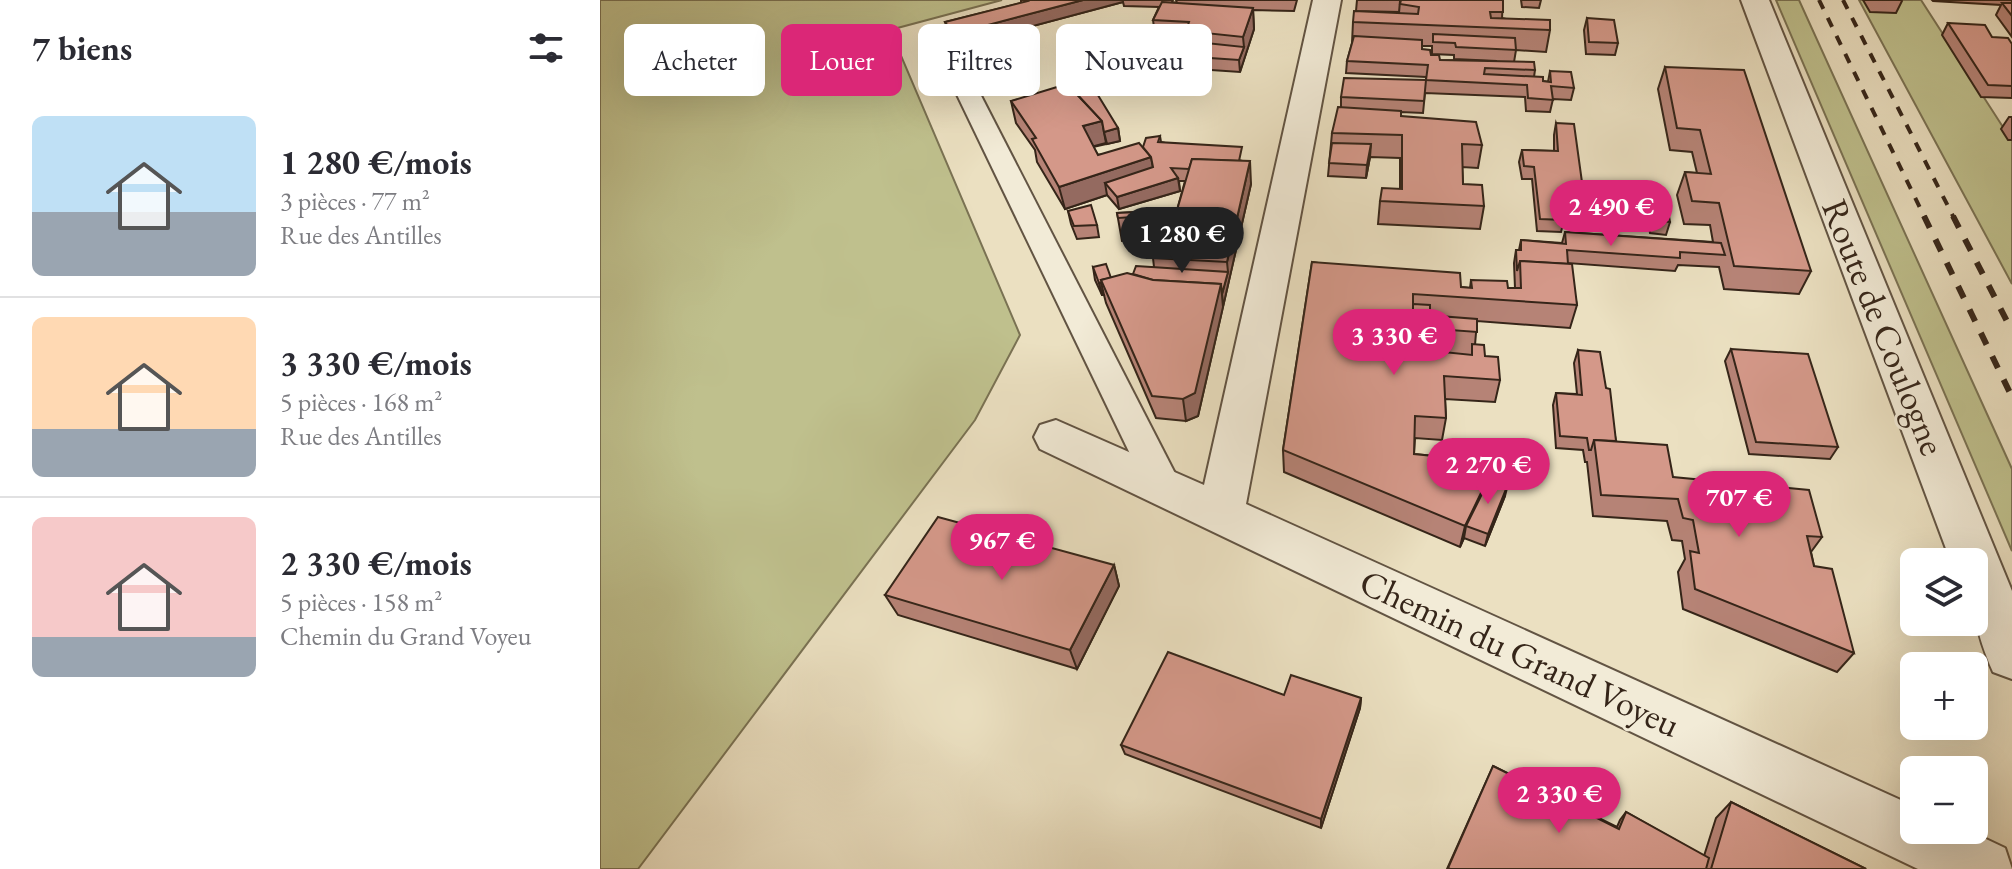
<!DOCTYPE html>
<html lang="fr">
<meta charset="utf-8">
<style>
:root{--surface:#fff;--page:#f2f2f3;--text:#2b2b33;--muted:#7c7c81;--line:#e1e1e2;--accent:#db2777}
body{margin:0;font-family:"EB Garamond",serif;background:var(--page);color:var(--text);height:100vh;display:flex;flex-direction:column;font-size:30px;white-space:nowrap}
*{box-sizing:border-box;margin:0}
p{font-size:26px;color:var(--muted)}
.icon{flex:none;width:44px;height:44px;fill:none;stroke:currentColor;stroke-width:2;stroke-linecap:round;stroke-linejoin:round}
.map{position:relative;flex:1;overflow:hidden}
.sheet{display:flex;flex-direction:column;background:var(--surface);width:600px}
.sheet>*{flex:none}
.guide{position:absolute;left:24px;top:24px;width:760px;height:72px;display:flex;gap:16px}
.controls{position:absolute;left:1300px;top:548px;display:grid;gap:16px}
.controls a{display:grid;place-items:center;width:88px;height:88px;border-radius:12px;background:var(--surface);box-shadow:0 8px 32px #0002;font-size:40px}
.price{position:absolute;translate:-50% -68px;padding:0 18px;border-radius:28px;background:var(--accent);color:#fff;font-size:26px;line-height:52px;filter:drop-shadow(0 2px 4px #0008)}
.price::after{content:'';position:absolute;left:50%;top:48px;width:24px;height:18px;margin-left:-12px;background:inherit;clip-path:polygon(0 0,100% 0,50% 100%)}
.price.active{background:#222;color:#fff}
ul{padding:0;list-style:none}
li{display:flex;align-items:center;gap:24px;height:200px;padding:0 32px}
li+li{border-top:2px solid var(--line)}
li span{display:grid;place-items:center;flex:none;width:224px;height:160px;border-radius:12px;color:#555}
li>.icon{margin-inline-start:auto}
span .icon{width:96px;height:96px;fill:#fffc;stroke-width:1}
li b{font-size:34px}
h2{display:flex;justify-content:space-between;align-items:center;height:96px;padding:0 32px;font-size:34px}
.tag{padding:0 28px;border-radius:12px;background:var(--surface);box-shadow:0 8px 32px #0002;font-size:28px;line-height:72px}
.tag.active{background:var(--accent);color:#fff}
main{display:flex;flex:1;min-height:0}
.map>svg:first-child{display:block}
.green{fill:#bfc08d;stroke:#7a7253;stroke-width:2}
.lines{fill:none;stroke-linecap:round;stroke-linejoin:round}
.lane-casing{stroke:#625443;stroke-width:4}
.street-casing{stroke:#625443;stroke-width:4}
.lane{fill:#f2ebd7;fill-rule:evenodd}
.street{fill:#f2ebd7;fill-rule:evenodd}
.rail-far1{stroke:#352519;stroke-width:4;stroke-dasharray:10 10;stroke-linecap:butt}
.rail{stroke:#352519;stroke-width:6;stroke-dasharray:13 13;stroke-linecap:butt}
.wall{fill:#b68376;stroke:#352519;stroke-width:2;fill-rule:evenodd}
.shaded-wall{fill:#946a60;stroke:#352519;stroke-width:2}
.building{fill:#d49889;stroke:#352519;stroke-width:2}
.labels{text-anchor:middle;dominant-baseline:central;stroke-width:6;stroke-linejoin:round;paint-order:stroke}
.street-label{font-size:36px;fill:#352519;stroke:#f2ebd7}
</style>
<main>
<section class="sheet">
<h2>7 biens<svg class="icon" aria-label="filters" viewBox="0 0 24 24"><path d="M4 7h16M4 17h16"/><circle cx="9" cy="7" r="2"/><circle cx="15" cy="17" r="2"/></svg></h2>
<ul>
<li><span style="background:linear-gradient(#bfe0f5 60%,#9aa5b1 0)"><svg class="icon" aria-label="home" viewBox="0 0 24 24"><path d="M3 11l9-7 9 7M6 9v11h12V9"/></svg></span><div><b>1 280 €/mois</b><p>3 pièces · 77 m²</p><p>Rue des Antilles</p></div></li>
<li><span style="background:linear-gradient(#ffd9b3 70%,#9aa5b1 0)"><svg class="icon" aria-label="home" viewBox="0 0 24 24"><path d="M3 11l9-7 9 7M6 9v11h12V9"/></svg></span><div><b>3 330 €/mois</b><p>5 pièces · 168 m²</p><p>Rue des Antilles</p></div></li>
<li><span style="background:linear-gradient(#f6c9c9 75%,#9aa5b1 0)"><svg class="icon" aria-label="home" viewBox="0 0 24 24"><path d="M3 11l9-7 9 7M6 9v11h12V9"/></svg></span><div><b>2 330 €/mois</b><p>5 pièces · 158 m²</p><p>Chemin du Grand Voyeu</p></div></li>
</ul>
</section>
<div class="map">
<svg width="1412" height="869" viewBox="0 0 1412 869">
<rect width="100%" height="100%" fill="#ebe0c1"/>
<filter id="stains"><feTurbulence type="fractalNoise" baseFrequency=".0025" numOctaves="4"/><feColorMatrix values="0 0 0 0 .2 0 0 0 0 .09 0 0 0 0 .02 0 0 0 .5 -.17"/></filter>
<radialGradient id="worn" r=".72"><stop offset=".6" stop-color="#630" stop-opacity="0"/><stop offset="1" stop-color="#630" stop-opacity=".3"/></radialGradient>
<g class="green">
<path d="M0 0H402L290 30 420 335 375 420 38 869H0Z"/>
<path d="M1176 0H1199L1412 469V551Z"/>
<path d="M1259 0H1321L1412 141V284Z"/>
</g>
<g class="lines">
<g class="lane-casing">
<path id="lane" d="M346 42 357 49 582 487 577 497 564 501 551 497 546 487 335 49Z"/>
</g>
<g class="street-casing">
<g id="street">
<path d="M713 0H741L646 504 1314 806V830H1367L1405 848 1412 869H1318L440 449 434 437 440 425 456 420 604 485Z"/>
<path d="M1141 0H1169L1412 591V679L1393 672C1373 626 1374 611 1374 562H1351Z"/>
</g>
</g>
<use href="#lane" class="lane"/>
<use href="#street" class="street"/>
<g class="rail-far1">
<path d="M1219 0 1325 218"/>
<path d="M1243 0 1354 218"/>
</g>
<g class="rail">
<path d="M1324 216 1412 397"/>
<path d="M1353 216 1412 331"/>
</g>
</g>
<g class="wall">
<path d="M421 0H573L572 2 577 3 576 0H697L694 11 653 10 654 29 640 72 582 68 581 56 586 44 556 42 553 20 559 7 524 6 523 2 388 38 390 47 386 48 387 53 382 55 385 64 374 67 349 34 345 22 421 3Z"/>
<path d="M757 0H903L902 18 950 30 946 52 916 50 914 62 935 70 934 77 943 81 948 82 950 71 974 88 971 100 953 99 950 112 926 111 925 97 825 93 823 113 801 112V116L882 145 878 168 862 167 863 184 884 206 880 229 778 224 780 201 800 189V158L770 157 766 178 728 176 732 133 741 107V97L826 80V77L746 73 747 61 752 43 753 22 799 13 800 1 799 12 756 11ZM822 46H832V54L854 55V59L897 61 840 60 822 49Z"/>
<path d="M921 0H941L939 8 922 7Z"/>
<path d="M1263 0H1301L1302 1 1296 13 1270 12Z"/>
<path d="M1332 0H1412V37L1396 15 1401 5 1333 1Z"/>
<path d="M987 18 1018 43 1015 55 986 54 984 30Z"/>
<path d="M1348 23 1412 44V98L1381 97 1342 35Z"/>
<path d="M1065 67 1211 271 1199 294 1124 289 1119 267 1078 265 1075 271 968 263 977 305 970 328 877 321 875 345 885 356 900 380 895 402 845 399 846 418 842 440 815 438 814 454 896 462 892 479 905 496 885 546 864 538 860 547 684 472 683 450 712 262 861 287 870 288 871 280 908 288H915L914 263 916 250H919L921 240 962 243 965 232 1113 242 1110 225 1084 224 1077 195 1085 172 1097 173 1092 152 1070 150 1058 89Z"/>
<path d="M475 92 518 128 520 141 493 147 498 155 543 147 560 136 561 142 643 161 651 184 598 416 586 421 556 418 506 303 504 295H502L495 280 493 267 511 278 533 274 554 267 553 258 558 238 522 241 517 213 577 210 585 181H579L580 191 519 209 507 195 465 209 437 162 435 150 416 123 411 101Z"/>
<path d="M1409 117H1412V140H1408L1401 129Z"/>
<path d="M956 123 985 204 981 217 964 216V220L961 232 937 231 932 179H922L919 162 922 150 954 151V135Z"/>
<path d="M1052 209 1070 222 1066 235 1050 233 1048 221Z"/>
<path d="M468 211 497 225 499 237 477 239 471 224Z"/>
<path d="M1131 349 1238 447 1230 459 1149 454 1125 361Z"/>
<path d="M978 350 1006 388 1016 441 1073 477 1222 537 1211 552 1214 566 1254 653 1237 672 1083 609 1078 572 1085 559 1082 541 1072 540 1067 521 993 516 987 462H985L983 450 956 448 953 405 956 393 977 394 974 363Z"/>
<path d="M514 565 519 586 477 669 298 615 285 595Z"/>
<path d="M684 695 761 698 760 708 721 828 525 754 521 745Z"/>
<path d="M893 766 1017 827 1020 820 1026 812 1104 856 1116 818 1131 802 1266 869H847Z"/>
</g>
<g class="shaded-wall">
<path d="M483 0H523V2L388 38 390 47 386 48 387 53 382 55 385 64 374 67 371 55 380 27Z"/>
<path d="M653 8 654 29 640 72 639 60 644 47 643 37Z"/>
<path d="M502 121 506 143 487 148 483 126Z"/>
<path d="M518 128 520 141 507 144 504 132Z"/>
<path d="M771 144 770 157 766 178 767 165Z"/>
<path d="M551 157 555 179 505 183 507 195 465 209 459 187Z"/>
<path d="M650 161 651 184 623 307 622 294 628 272 627 262Z"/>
<path d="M578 178 580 191 519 209 517 197Z"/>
<path d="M501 282 504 295H502L499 283Z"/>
<path d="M621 284 623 307 598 416 586 421 583 399Z"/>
<path d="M896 462 890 484 866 526 864 538 860 547 865 526Z"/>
<path d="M908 484 905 496 885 546 888 534Z"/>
<path d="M514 565 519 586 477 669 470 650Z"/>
<path d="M761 698 760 708 721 828V819Z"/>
</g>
<g class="building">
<path d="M427 0H483L380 27 387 36 381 37 384 41 375 44 381 52 371 55 345 22 428 1Z"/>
<path d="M801 0H903V12H890L891 18 950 20V30L753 22 754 11 818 14 819 7 800 4Z"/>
<path d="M562 2 653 8 643 37 586 31 589 22 553 20Z"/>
<path d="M1402 3H1412V16Z"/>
<path d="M987 18 1014 20 1018 43 989 42Z"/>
<path d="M1348 23 1385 25 1392 37 1408 38 1412 44V86L1388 85Z"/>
<path d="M833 34 915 38 916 50 856 47 855 43 833 42Z"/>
<path d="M754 36 822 40V49L830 50 831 55H839L840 60 934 62 935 70 885 68 884 74 943 77V81L951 82 950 71 971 72 974 88 951 86 953 100 928 98 927 85 826 80 828 65 747 61Z"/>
<path d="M587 41 644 47 639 60 581 56Z"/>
<path d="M1065 67 1144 70 1211 271 1134 266 1119 203 1092 201 1085 172 1111 174 1100 130 1077 128Z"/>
<path d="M744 78 826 80 824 101 741 97Z"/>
<path d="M467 84 502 121 483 126 498 155 539 143 551 157 459 187 432 139 436 138 411 101Z"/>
<path d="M493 87 518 128 504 132 502 121 475 92Z"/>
<path d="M738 107 801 111V116L876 122 882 145 862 144 863 184 882 185 884 206 780 201 782 188 802 189V135L732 133Z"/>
<path d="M956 123 974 124 985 204 962 203 964 220 940 219 934 167 924 166 922 150 958 151Z"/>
<path d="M560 136 558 142 642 147 639 161 592 159 589 169 571 168 578 178 517 197 505 183 553 167 551 157 543 147 546 138Z"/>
<path d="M732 143 771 144 767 165 729 163Z"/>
<path d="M592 159 650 161 627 262 553 258 565 215 518 218 517 213 577 210Z"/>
<path d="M491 205 497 225 474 226 468 211Z"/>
<path d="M1052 209 1068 210 1070 222 1055 220Z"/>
<path d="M965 232 1121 243 1125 255 1080 252V258L967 250 968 264 920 261 917 271 916 250H921V240L966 244Z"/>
<path d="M920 261 972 264 977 305 813 294V314L877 319V332L796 326 795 347 872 355V344L884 345 885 356 898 357 900 380 844 376 846 418 815 416 814 454 896 462 865 526 683 450 712 262 860 273 861 287 872 288 871 280 907 281 908 288H921Z"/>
<path d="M506 264 511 278 501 280 502 282 499 283 493 267Z"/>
<path d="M536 266 628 272 622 294 621 284 553 280 533 274Z"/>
<path d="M527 273 553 280 621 284 595 393 583 399 552 396 501 280Z"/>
<path d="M813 304 830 305V316L813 314Z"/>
<path d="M1131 349 1208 354 1238 447 1156 442Z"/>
<path d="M978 350 1000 352 1006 388 1010 389 1016 441 994 440 991 450H989L987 438 960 436 956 393 982 395Z"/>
<path d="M994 440 1067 445 1073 477 1209 490 1222 537 1207 536 1214 566 1232 569 1254 653 1095 589 1090 551 1099 553 1093 520 1083 518 1078 499 1001 495Z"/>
<path d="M890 478 908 484 888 534 866 526Z"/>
<path d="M338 517 514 565 470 650 285 595Z"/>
<path d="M568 652 684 695 691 675 761 698 721 819 521 745Z"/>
<path d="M893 766 1019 829 1026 812 1109 858 1106 869H850L848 868Z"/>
<path d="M1131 802 1266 869H1111Z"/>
</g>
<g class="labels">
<g class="street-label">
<text transform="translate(1284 327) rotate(68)">Route de Coulogne</text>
<text transform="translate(920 653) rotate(25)">Chemin du Grand Voyeu</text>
</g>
</g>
<rect width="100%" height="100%" filter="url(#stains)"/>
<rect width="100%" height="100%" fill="url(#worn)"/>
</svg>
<div class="controls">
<a><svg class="icon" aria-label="layers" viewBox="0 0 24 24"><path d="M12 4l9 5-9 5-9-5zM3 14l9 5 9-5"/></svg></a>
<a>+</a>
<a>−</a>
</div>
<b class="price" style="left:1011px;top:248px">2 490 €</b>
<b class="price active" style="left:582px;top:275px">1 280 €</b>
<b class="price" style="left:794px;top:377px">3 330 €</b>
<b class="price" style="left:888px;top:506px">2 270 €</b>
<b class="price" style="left:1139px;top:539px">707 €</b>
<b class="price" style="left:402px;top:582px">967 €</b>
<b class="price" style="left:959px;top:835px">2 330 €</b>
<div class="guide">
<a class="tag">Acheter</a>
<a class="tag active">Louer</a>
<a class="tag">Filtres</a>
<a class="tag">Nouveau</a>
</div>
</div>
</main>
